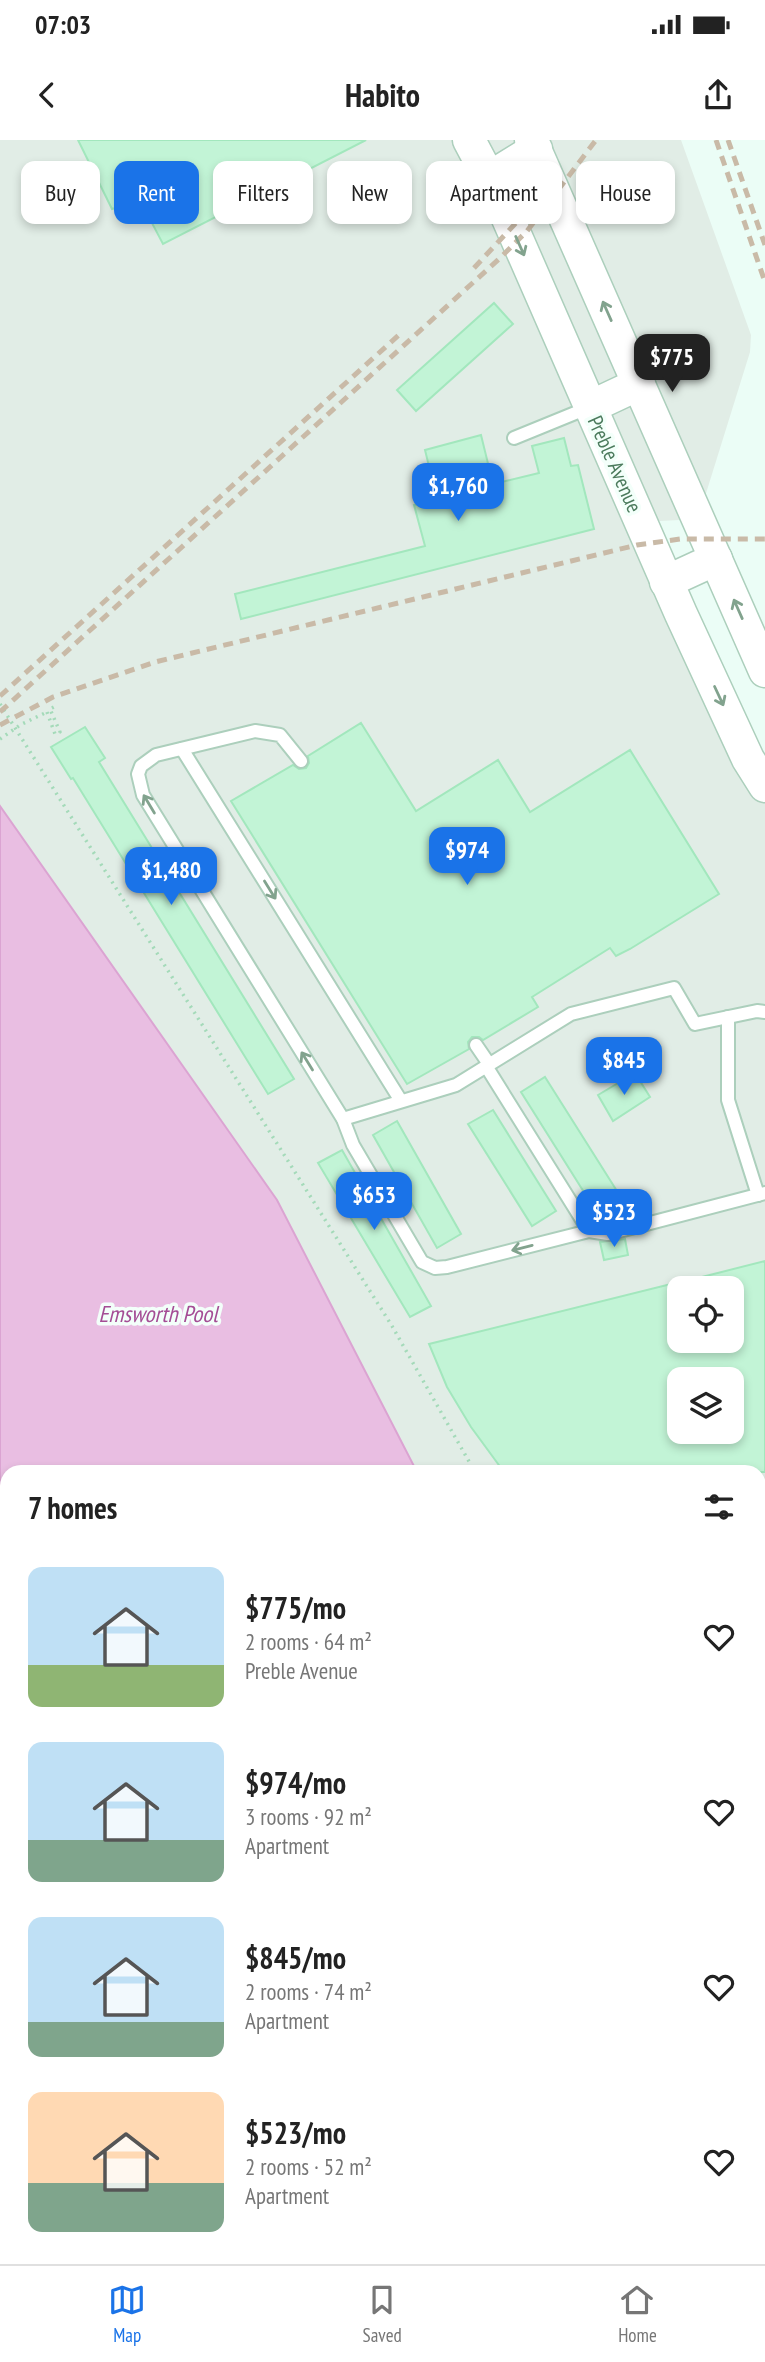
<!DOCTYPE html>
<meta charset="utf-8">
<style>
:root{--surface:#fff;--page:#f6f6f6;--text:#222;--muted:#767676;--line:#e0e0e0;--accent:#1a73e8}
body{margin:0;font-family:"PT Sans Narrow",sans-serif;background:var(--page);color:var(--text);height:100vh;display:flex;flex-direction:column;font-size:26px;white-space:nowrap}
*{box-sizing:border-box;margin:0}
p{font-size:23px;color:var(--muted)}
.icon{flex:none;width:38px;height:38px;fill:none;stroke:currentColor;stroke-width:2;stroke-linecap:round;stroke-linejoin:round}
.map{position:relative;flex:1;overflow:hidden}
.details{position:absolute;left:0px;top:1325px;width:766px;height:800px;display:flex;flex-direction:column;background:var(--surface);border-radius:21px 21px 0 0;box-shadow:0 4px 10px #0003}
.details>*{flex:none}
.top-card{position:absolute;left:21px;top:21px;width:724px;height:63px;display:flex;gap:14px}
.buttons{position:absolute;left:667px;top:1136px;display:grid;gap:14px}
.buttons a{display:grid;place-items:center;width:77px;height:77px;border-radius:14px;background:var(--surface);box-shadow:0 4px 10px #0003;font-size:35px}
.price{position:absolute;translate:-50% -60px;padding:0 16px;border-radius:14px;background:var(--accent);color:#fff;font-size:23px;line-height:46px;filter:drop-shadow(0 2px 4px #0008)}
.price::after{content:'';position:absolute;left:50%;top:42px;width:21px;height:16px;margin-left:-10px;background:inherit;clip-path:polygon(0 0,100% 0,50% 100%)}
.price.on{background:#222;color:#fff}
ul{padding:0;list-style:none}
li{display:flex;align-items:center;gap:21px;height:175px;padding:0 28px}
li span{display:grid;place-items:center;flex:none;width:196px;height:140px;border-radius:14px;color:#555}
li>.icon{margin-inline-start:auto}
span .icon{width:84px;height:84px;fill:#fffc;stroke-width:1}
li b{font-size:30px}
h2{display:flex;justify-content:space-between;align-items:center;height:84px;padding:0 28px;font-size:30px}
.chip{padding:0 24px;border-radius:14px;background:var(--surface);box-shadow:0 4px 10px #0003;font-size:24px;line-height:63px}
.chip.on{background:var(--accent);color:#fff}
.status{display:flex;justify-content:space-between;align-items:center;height:49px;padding:0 35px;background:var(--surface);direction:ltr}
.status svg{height:19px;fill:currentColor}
header{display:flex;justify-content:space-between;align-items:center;height:91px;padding:0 28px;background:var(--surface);font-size:32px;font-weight:600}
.dock{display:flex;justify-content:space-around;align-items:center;height:98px;border-top:2px solid var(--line);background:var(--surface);font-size:19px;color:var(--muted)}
.dock a{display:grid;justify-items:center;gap:4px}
.dock .on{color:var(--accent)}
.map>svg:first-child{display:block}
.industrial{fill:#e1ede6;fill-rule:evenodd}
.water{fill:#e9bee2;stroke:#dba4d2;stroke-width:2}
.building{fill:#c2f4d6;stroke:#a2e7bd;stroke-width:2;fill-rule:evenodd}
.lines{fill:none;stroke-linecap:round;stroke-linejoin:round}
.service-casing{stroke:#accfbc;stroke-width:16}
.tertiary-casing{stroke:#accfbc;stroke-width:35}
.path{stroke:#a4dab9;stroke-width:3.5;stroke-dasharray:2 5;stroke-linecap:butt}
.service{stroke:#fff;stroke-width:12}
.tertiary{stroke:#fff;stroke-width:32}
.rail{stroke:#c9baa7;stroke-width:5;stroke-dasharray:10 7;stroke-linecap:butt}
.path-bridge{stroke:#a4dab9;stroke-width:3.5;stroke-dasharray:2 5;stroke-linecap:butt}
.oneway{stroke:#82a38e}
.labels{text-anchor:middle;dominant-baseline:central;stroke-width:7;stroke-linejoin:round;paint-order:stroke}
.street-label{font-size:21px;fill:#4c7b5d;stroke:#f3fffa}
.water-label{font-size:23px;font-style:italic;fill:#a44d95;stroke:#f3fffa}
</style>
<div class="status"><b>07:03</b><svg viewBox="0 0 49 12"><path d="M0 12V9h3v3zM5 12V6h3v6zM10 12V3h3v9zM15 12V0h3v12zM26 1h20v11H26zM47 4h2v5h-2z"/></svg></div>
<header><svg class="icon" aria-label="back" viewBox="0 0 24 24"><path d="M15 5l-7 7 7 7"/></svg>Habito<svg class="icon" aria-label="share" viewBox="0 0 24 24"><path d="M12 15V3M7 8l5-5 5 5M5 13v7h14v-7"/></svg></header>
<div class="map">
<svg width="765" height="2124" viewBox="0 0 765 2124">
<rect width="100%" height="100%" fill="#ebfdf6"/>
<path class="industrial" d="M0 0H681L751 195 750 212 698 379 641 382 765 646V2028L760 2016V1332H417L277 1060 0 666ZM679 1148H732V1200H679ZM679 1239H732V1292H679Z"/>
<path class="water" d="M0 666 277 1060 417 1332H7V2118H760V2016L765 2028V2124H0Z"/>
<g class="building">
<path d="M78 0H366L163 104 142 64 130 69 126 65 112 69Z"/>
<path d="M494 163 513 184 416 271 397 250Z"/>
<path d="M481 295 493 344 539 333 532 306 564 298 571 326 578 325 594 389 241 479 235 454 425 406 414 365 437 359 425 310Z"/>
<path d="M361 583 416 671 498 620 530 672 630 610 719 754 630 809 616 816 610 808 532 857 538 867 483 900 479 897H472L468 902 469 909 407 944 231 661 293 625 299 629 306 628 309 623 308 616Z"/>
<path d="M85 587 105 618 99 622 294 939 268 954 73 638 71 639 51 607Z"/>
<path d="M635 933 650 957 613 981 598 955Z"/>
<path d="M545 937 622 1059 599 1076 521 952Z"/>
<path d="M493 970 556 1071 532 1086 468 984Z"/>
<path d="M397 981 461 1094 437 1108 373 995Z"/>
<path d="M342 1010 431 1166 410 1177 318 1023Z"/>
<path d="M625 1099 628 1115 604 1120 600 1102Z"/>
<path d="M765 1121V1332H504L471 1287 447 1247 429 1204 679 1142V1200H732V1148H683L682 1142ZM679 1239H732V1292H679Z"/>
</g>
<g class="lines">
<g class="service-casing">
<g id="service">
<path d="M470 49 489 38"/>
<path d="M514 298 590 267"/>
<path d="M182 609 401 961"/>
<path d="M301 621 280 595 255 591 156 615 141 626 138 634 143 655 343 979 353 1005 422 1122 435 1128 447 1127 589 1091 608 1094 765 1053"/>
<path d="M728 877V960L758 1055"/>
<path d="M476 905 489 924"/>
<path d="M486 926 589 1091"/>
<path d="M343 979 456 945 571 874 674 848 695 884 757 871 765 872"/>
<path d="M760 1498 765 1499"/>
</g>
</g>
<g class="tertiary-casing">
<g id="tertiary">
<path d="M469 0 496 51 681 474 748 619 765 646"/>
<path d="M531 0 765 531"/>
<path d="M489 38 536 9"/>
<path d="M590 267 639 244"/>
<path d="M666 442 716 419"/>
</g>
</g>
<g class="path">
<path d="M0 564 392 1186 475 1332"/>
<path d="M47 572 55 594 60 592 50 569 58 565"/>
<path d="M760 1894 765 1905"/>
</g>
<use href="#service" class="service"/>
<use href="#tertiary" class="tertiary"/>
<g class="rail">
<path d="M716 0 765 142"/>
<path d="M728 0 765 105"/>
<path d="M474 128 541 56"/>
<path d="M0 556 401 193"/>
<path d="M0 572 499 119 527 91 596 0"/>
<path d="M0 585 53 557 155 522 637 405 680 399H765"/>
</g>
<path class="path-bridge" d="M0 599 20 585 47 572"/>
</g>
<defs><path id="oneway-shaft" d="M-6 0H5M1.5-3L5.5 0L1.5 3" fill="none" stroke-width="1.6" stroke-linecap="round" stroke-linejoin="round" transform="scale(1.75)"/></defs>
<g class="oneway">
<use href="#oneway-shaft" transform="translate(520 106) rotate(66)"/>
<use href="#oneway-shaft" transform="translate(607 171) rotate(-114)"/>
<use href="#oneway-shaft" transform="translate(738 469) rotate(-114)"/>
<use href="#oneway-shaft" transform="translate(719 556) rotate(65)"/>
<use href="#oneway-shaft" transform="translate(149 664) rotate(-121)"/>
<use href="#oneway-shaft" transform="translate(270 750) rotate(58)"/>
<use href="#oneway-shaft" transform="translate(307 921) rotate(-122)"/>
<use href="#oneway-shaft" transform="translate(522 1108) rotate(166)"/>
</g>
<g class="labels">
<g class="street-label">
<text transform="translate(615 324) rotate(66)">Preble Avenue</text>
</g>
<g class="water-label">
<text x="158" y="1173">Emsworth Pool</text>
</g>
</g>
</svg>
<div class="buttons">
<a><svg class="icon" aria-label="locate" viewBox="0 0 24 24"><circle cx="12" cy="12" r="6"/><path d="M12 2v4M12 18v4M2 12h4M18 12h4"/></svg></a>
<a><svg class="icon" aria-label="layers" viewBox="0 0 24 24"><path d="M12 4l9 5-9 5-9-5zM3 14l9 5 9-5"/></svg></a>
</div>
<b class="price on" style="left:672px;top:254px">$775</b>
<b class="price" style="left:458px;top:383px">$1,760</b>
<b class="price" style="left:467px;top:747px">$974</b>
<b class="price" style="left:171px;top:767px">$1,480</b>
<b class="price" style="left:624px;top:957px">$845</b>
<b class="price" style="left:374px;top:1092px">$653</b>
<b class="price" style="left:614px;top:1109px">$523</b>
<div class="top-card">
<a class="chip">Buy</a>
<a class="chip on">Rent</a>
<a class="chip">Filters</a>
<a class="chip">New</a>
<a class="chip">Apartment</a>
<a class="chip">House</a>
</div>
<section class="details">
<h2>7 homes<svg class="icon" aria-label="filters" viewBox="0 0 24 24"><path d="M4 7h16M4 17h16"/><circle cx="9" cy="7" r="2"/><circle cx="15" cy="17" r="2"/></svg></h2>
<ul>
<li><span style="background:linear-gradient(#bfe0f5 70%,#8fb573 0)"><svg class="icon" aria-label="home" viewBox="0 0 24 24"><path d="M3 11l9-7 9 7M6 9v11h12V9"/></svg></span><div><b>$775/mo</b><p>2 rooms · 64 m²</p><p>Preble Avenue</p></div><svg class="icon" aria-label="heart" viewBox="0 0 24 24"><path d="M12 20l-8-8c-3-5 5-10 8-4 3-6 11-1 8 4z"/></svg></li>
<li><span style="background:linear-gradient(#bfe0f5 70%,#7fa58c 0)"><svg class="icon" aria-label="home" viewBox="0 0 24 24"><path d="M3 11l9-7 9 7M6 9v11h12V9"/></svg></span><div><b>$974/mo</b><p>3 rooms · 92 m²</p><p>Apartment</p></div><svg class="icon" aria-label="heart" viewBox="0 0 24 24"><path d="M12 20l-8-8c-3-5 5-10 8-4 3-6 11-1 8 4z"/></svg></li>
<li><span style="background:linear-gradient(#bfe0f5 75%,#7fa58c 0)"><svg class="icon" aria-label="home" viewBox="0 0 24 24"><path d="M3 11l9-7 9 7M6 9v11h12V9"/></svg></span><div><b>$845/mo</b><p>2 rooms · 74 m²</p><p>Apartment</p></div><svg class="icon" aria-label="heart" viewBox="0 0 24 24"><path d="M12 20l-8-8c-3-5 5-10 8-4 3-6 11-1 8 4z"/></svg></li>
<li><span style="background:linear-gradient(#ffd9b3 65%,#7fa58c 0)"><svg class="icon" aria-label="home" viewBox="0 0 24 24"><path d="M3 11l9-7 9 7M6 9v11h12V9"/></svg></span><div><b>$523/mo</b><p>2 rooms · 52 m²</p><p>Apartment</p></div><svg class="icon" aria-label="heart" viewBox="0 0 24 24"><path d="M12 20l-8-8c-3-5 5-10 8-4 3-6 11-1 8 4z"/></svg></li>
</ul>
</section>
</div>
<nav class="dock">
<a class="on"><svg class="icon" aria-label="map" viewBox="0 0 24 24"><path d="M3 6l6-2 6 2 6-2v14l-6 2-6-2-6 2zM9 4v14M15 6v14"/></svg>Map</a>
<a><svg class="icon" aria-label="saved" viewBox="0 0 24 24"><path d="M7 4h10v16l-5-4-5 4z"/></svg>Saved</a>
<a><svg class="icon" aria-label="home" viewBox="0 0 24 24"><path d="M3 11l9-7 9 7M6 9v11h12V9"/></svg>Home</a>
</nav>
